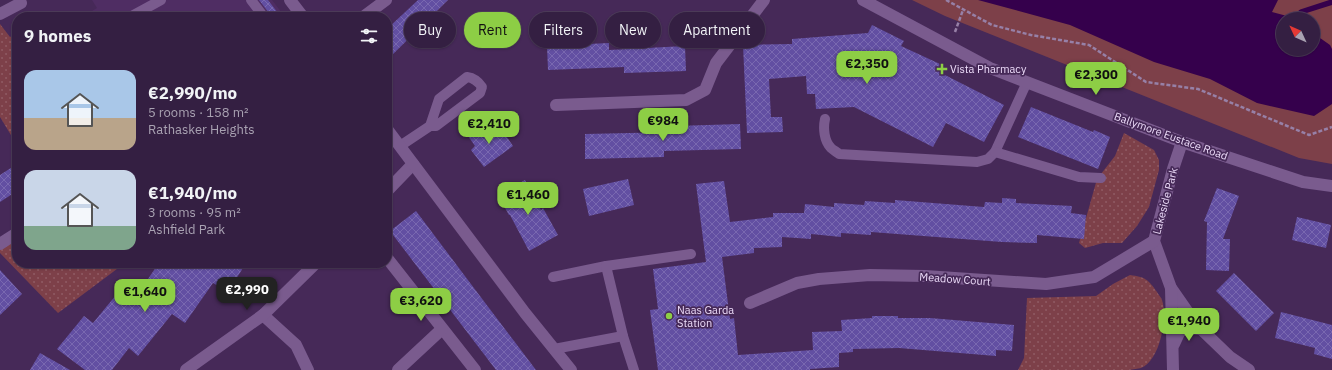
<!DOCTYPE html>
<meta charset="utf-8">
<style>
:root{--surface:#341f42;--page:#3c2749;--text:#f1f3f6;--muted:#a9a2b2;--line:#4e3d5b;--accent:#8dce45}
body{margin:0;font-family:"IBM Plex Sans",sans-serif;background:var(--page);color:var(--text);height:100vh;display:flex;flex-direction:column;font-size:15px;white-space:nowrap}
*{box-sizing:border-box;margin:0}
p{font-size:13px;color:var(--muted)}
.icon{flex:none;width:22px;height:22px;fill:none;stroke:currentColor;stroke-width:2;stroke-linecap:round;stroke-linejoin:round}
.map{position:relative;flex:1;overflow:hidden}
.details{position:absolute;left:12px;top:12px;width:380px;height:256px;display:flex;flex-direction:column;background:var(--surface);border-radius:16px;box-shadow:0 1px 3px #0004,0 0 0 1px var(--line)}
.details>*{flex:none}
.top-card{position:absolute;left:404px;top:12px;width:380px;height:36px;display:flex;gap:8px}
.needle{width:26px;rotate:314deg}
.buttons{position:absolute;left:1276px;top:12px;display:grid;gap:8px}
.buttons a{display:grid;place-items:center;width:44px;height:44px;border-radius:50%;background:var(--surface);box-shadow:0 1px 3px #0004,0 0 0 1px var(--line);font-size:20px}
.price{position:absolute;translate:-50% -34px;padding:0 9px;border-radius:8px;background:var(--accent);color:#111;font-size:13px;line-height:26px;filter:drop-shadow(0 1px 2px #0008)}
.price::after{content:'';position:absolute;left:50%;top:24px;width:12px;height:9px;margin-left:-6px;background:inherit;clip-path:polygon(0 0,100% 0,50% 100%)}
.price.selected{background:#222;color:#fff}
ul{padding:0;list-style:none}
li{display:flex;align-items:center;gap:12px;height:100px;padding:0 12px}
li span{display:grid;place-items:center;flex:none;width:112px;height:80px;border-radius:12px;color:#555}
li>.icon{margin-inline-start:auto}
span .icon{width:48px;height:48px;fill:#fffc;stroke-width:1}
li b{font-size:17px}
h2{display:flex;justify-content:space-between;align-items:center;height:48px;padding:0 12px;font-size:17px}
.chip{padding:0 14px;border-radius:18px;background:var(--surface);box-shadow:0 1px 3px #0004,0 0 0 1px var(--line);font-size:14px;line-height:36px}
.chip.selected{background:var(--accent);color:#111}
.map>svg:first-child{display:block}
.built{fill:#4f2d63}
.grass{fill:url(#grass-dots)}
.green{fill:#7d4049;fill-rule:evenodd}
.water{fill:#35004c}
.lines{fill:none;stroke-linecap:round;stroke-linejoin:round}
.stream{stroke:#35004c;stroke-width:5.5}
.building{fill:url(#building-cross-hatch)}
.path{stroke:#9780a7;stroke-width:2.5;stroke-dasharray:4 2;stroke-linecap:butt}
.service{stroke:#7a5b8e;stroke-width:10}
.minor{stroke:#7a5b8e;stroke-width:12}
.secondary{stroke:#7a5b8e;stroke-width:12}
.poi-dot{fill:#8dce45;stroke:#462958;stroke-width:1.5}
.labels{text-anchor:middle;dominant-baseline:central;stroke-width:3.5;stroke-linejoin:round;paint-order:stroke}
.poi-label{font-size:11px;fill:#eddcfa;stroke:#462958;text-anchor:start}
.street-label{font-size:11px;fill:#eddcfa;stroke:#462958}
</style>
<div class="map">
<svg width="1332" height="370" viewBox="0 0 1332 370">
<defs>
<pattern id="grass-dots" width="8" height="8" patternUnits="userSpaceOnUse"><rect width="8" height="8" fill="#7d4049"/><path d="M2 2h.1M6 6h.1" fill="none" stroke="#905b64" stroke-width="1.8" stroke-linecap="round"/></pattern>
<pattern id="building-cross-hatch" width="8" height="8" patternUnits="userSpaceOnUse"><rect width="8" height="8" fill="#624fa2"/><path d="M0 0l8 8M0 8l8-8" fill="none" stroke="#7968b0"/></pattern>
</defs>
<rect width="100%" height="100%" fill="#462958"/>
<path class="built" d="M92 0H272L285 17H82L97 8Z"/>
<g class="grass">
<path d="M0 24 10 37 17 33V145L0 117Z"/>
<path d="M1124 133 1154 150 1159 160V170L1149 207 1137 226 1122 243H1103L1085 248 1079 243 1097 179 1115 156Z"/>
<path d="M15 238 17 239V263H125L58 313 0 253V250Z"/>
<path d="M1130 275C1145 277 1148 279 1157 292 1158 294 1161 297 1162 300 1168 317 1160 361 1141 368 1138 369 1133 369 1129 370H1018L1024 358 1027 298 1096 296 1113 284Z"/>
</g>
<path class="green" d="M912 0H1332V164L1299 158 945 16ZM1283 19H1313V49H1283Z"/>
<path class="water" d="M978 0H1278L1272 12 1287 16 1301 12 1303 19H1283V49H1313V33L1330 45 1332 49V104L1314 116 1257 103 1210 79 1154 62 1070 25Z"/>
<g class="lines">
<path class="stream" d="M1301 12 1332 2"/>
</g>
<g class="building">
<path d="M259 0H268L281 17H270L269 13Z"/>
<path d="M418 0H448L387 60V29Z"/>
<path d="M872 25 904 41 901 46 940 64 941 73 1004 105 984 142 946 123 933 147 854 107 816 109 815 94H807L806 76 769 79 771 117H782L783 132 747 133 743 45 792 44V39L868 33Z"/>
<path d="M609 43V50L685 46 686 71 624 73V67L548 70 547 46Z"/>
<path d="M1031 107 1093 132 1094 130 1110 137 1098 169 1018 137Z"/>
<path d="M740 124 741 149 664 151V157L585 159V134L675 132V126Z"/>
<path d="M482 125 489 135 500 127 513 146 484 167 471 150 475 146 468 136Z"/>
<path d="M17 164V191L0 202V175Z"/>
<path d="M628 179 634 205 589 216 583 189Z"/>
<path d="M525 180 541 210 543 208 558 235 529 251 510 215H509L500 199 508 195 505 191Z"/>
<path d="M724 181 730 222 773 217V213H804L805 204 834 207V203L864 205 865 201 895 203V200L984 207 985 202 1002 203V198L1016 199V203L1072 206 1071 213 1086 215 1084 239 1037 235V243L1002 242 871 232V235L841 233V237L811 234V239L782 237V247L754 248V253L722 257 730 319 734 318 738 355 813 350 812 332 842 331 841 320 872 318V316H898V318H930L1014 325 1012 351 996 350V356L899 348 853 349V352L839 353V367L810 369V370H658L650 310 658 309 653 269 706 262 696 184Z"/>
<path d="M1217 188 1239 196 1223 239H1230L1229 271 1206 270 1207 222 1204 221Z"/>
<path d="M416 211 486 304 536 370H496L390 231Z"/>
<path d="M1297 217 1331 225 1326 248 1292 240Z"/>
<path d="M159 263H246L228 292 213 283 185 323 172 314 138 356 129 348 112 370H85L57 349 84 316 93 323 121 289 134 299Z"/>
<path d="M0 270 22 294 0 315Z"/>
<path d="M1234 273 1274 313 1256 331 1216 291Z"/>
<path d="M1281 312 1332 325V359L1314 354 1315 348 1275 338Z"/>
<path d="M40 353 70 370H30Z"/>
</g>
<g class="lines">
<g class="path">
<path d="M946 0 992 25 1031 35 1089 45 1146 82 1198 89 1309 135 1332 127"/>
<path d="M955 32 963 10"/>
</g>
<g class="service">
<path d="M251 0 264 17"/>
<path d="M130 17 161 0"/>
<path d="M825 119C823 128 824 141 831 148 833 150 837 152 839 154L977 162 988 159 995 152 1027 82"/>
<path d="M400 146 430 126 439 99 467 77C474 78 478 81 482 87L480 93 436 126H430"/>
<path d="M995 152 1079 177 1101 178"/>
<path d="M553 277 606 266"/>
<path d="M623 336 634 370"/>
<path d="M554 349 623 336 606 266 691 254"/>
</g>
<g class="minor">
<path d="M0 14 21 3"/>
<path d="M363 17 386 0"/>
<path d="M556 105 686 100 705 90 716 63 764 0"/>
<path d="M1182 142 1173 169 1154 241 1171 288 1187 311 1201 329 1230 357 1249 370"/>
<path d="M387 191 413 164"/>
<path d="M0 244 17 233"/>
<path d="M387 258 475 370"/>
<path d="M1171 288 1173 370"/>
<path d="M750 303 797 283 819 279 870 275 925 276 1046 284 1094 277 1154 241"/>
<path d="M263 315 296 345 308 370"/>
<path d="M1174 344 1180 331 1190 328 1201 329"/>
<path d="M186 370 263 315 316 263"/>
<path d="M398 370 442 329"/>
</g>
<g class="secondary">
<path d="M290 0 303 17"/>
<path d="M863 0 990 68 1182 142 1303 182 1332 186"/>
<path d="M387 129 525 313 571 370"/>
</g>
</g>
<g class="poi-dot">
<path d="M940 63h4v4h4v4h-4v4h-4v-4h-4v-4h4z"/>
<circle cx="669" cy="316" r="4"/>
</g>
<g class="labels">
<g class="poi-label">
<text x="950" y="69">Vista Pharmacy</text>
<text x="677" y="310">Naas Garda<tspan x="677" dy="13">Station</tspan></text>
</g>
<g class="street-label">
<text transform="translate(1171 136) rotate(20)">Ballymore Eustace Road</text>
<text transform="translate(1165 201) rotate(-75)">Lakeside Park</text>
<text transform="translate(955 279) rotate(4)">Meadow Court</text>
</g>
</g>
</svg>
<div class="buttons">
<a><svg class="needle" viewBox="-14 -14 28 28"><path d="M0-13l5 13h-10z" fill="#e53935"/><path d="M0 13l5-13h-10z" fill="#a9a2b2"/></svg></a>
</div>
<b class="price" style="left:867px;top:85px">€2,350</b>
<b class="price" style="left:1096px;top:96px">€2,300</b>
<b class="price" style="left:663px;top:142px">€984</b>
<b class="price" style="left:489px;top:145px">€2,410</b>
<b class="price" style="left:528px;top:216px">€1,460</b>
<b class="price selected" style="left:247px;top:311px">€2,990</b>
<b class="price" style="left:145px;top:313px">€1,640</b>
<b class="price" style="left:421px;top:322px">€3,620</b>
<b class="price" style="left:1189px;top:342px">€1,940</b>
<div class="top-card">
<a class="chip">Buy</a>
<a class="chip selected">Rent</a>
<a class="chip">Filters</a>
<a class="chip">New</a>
<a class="chip">Apartment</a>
</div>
<section class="details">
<h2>9 homes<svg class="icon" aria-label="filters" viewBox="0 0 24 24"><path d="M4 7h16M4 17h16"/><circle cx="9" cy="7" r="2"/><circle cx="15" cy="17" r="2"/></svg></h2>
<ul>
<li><span style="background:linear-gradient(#a9c7e8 60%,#b9a48a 0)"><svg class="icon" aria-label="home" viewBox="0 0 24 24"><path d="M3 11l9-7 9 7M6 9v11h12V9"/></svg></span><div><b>€2,990/mo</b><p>5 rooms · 158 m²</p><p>Rathasker Heights</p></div></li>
<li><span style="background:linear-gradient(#c9d6e8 70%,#7fa58c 0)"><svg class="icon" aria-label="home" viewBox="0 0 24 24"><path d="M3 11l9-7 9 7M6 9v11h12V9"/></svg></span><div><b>€1,940/mo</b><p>3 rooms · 95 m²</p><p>Ashfield Park</p></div></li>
</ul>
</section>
</div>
